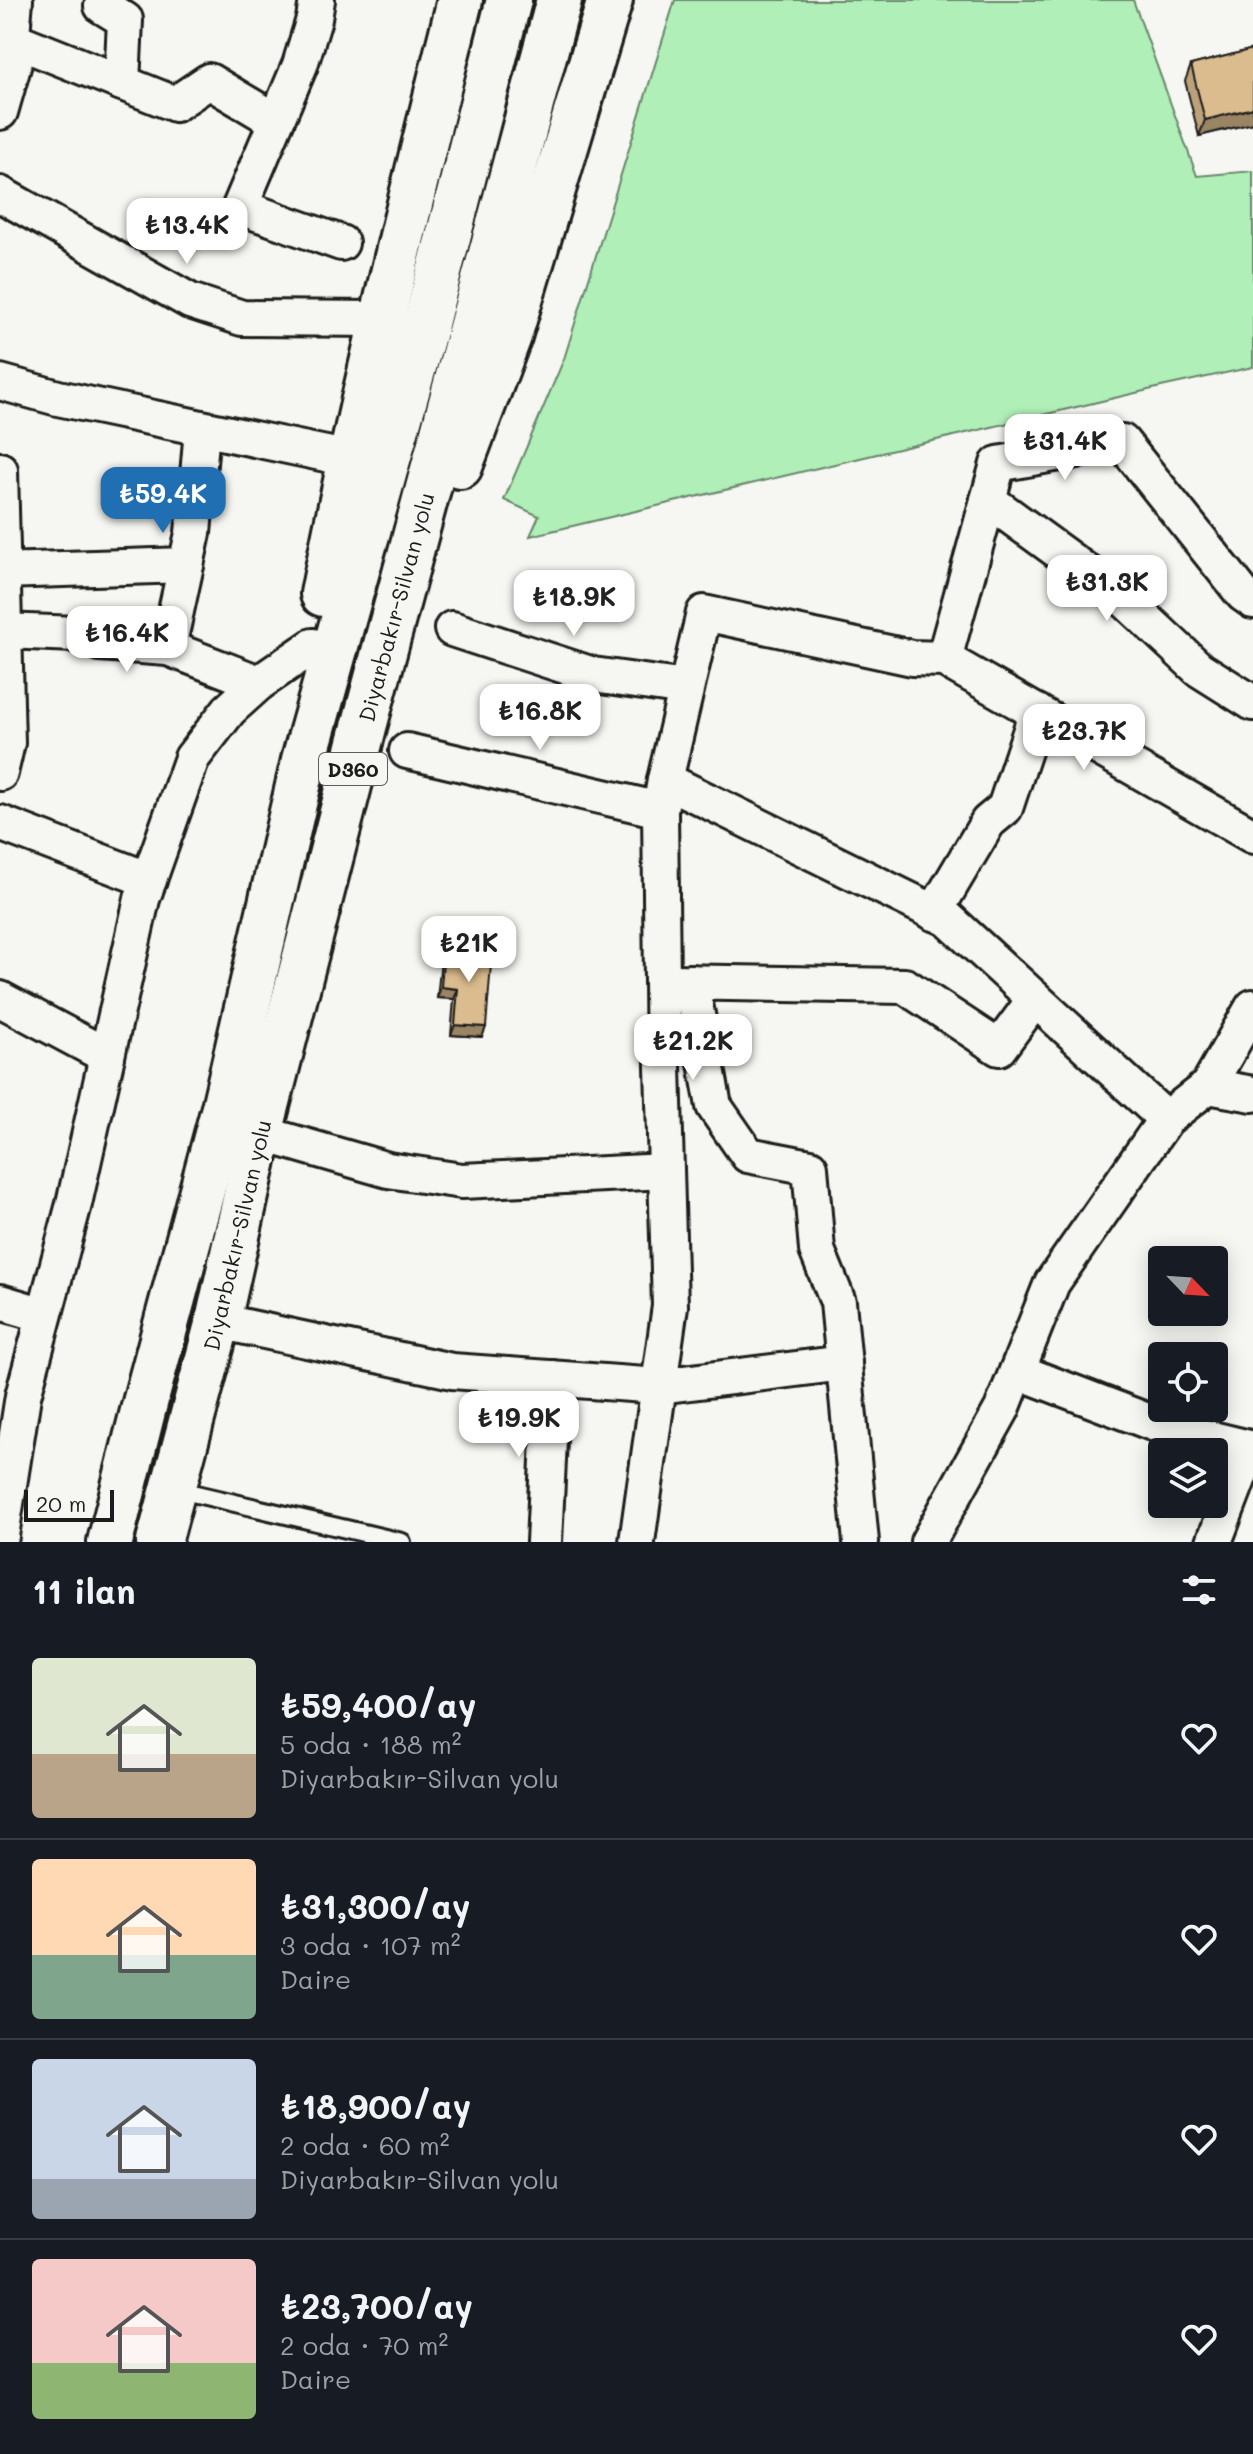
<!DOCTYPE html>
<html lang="tr">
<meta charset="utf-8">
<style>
:root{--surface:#171b24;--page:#242831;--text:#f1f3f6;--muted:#9ea1a6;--line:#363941;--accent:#1f6fb2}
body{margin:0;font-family:Mali,sans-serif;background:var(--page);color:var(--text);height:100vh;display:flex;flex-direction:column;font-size:30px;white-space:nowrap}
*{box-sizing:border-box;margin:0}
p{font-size:26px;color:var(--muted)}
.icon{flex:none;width:44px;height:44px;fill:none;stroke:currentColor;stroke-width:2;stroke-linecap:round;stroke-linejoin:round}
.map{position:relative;height:1542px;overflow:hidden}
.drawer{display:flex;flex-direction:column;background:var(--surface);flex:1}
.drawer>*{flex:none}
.needle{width:52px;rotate:115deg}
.controls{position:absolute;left:1148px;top:1246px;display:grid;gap:16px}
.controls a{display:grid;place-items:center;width:80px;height:80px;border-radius:8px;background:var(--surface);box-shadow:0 4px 20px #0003;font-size:40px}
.scale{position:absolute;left:24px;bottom:20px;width:90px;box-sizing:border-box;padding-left:8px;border:4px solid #1c1c1c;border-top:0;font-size:22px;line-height:28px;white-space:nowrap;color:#1c1c1c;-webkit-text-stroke:6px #f6f6f2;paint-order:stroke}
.price{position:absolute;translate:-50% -68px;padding:0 18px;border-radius:16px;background:#fff;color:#222;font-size:26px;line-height:52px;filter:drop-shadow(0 2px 4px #0008)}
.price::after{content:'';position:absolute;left:50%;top:48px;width:24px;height:18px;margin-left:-12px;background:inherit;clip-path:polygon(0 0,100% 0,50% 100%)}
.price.current{background:var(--accent);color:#fff}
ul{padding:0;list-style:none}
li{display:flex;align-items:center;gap:24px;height:200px;padding:0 32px}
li+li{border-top:2px solid var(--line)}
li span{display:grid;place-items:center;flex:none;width:224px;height:160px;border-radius:8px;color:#555}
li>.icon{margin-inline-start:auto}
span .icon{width:96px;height:96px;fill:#fffc;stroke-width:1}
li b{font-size:34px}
h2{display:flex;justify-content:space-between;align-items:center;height:96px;padding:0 32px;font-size:34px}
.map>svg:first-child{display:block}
.grass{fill:#b0efb7;stroke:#66866a;stroke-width:2}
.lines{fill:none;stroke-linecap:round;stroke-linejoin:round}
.service-casing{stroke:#1c1c1c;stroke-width:22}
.minor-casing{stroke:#1c1c1c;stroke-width:40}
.trunk-casing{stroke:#1c1c1c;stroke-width:50}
.service{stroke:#f6f6f2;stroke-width:16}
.minor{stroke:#f6f6f2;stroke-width:34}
.trunk{stroke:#f6f6f2;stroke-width:44}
.wall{fill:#bca27a;stroke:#1c1c1c;stroke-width:2}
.shaded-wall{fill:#998463;stroke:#1c1c1c;stroke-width:2}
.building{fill:#dbbc8e;stroke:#1c1c1c;stroke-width:2}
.labels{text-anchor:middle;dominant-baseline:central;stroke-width:6;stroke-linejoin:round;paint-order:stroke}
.shield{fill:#f6f6f2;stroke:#5d5d5c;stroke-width:2}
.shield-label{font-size:20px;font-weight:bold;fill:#1c1c1c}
.street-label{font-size:22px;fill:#1c1c1c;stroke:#f6f6f2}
</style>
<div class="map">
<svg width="1253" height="1542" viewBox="0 0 1253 1542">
<rect width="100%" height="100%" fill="#f6f6f2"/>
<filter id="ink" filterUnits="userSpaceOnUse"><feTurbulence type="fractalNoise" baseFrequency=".0125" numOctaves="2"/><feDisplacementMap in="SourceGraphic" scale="16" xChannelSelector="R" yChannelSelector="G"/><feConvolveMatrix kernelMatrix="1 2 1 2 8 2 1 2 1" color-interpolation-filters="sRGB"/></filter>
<g filter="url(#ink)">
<path class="grass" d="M675 0H1133L1197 176 1253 171V367L1161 387 530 536 539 516 504 500 564 359Z"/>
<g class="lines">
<g class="service-casing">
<path id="service" d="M175 1489 402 1542"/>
</g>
<g class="minor-casing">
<g id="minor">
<path d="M103 0 102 6 125 20 122 83"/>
<path d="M317 0 314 19 300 65 240 207 341 243"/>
<path d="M0 32 12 35 20 42 175 104 209 81 276 121"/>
<path d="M12 35 15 0"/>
<path d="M0 112 20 42"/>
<path d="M0 194 190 301 242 318 382 319"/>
<path d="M0 382 58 398 350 459"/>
<path d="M988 500 1124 599 1199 669 1253 703"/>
<path d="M2 571 186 565"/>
<path d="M452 629 593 675 686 688"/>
<path d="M4 631 100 635V643L168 648 259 683"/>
<path d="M168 648 193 533 202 429"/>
<path d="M944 659 998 464 1122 442 1243 594 1253 601"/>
<path d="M407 751 660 810"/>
<path d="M0 773 7 743 0 470"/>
<path d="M665 780 948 919 1166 1119"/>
<path d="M0 823 149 880"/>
<path d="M934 913 988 822 1005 808 1037 712"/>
<path d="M671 982 905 986 999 1048 1035 999"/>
<path d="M691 982 714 1106 748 1155 810 1167 817 1250 838 1302 861 1542"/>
<path d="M0 999 107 1056"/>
<path d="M1208 1086 1253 1094"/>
<path d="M260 1133 388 1170 462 1181 666 1171"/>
<path d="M0 1302 44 1315"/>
<path d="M218 1321 452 1371 659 1386 844 1363"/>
<path d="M1017 1371 1163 1427 1253 1449"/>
<path d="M0 1542 23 1396 74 1204 142 899 192 758 229 710 259 683 313 646"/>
<path d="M544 1542 552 1378"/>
<path d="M637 1542 670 1306 663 1067 660 810 665 780 704 613 912 658 944 659 1253 836"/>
<path d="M928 1542 1002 1409 1052 1283 1166 1119 1208 1086 1253 1007"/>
<path d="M1214 1542 1250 1448"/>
</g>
</g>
<g class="trunk-casing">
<g id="trunk">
<path d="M460 466 509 336 610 0"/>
<path d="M323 594C362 394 411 198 460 0"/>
<path d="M110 1542 145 1403 224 1108 304 760 425 327 509 0"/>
<path d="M159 1542 218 1321 260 1133 364 727 559 0"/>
</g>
</g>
<use href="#service" class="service"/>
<use href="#minor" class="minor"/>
<use href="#trunk" class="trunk"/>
</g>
<g class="wall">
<path d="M1253 49V123L1199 136 1185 81 1191 65Z"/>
<path d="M444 949 486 1027 482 1037 451 1035 454 999 437 998 441 960Z"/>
</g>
<g class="shaded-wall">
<path d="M1253 108V123L1199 136 1205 120Z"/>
<path d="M441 987 458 989 454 999 437 998Z"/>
<path d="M455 1025 486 1027 482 1037 451 1035Z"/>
</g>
<g class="building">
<path d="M1253 49V108L1205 120 1191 65Z"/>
<path d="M444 949 492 952 486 1027 455 1025 458 989 441 987Z"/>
</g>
</g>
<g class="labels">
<rect class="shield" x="319" y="753" width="68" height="32" rx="6"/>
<g class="shield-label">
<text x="353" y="769">D360</text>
</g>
<g class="street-label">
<text transform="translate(396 607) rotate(-75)">Diyarbakır-Silvan yolu</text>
<text transform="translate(237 1235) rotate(-77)">Diyarbakır-Silvan yolu</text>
</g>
</g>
</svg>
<div class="controls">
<a><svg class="needle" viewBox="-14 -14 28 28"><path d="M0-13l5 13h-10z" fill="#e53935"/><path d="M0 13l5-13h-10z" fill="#9ea1a6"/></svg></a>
<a><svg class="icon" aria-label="locate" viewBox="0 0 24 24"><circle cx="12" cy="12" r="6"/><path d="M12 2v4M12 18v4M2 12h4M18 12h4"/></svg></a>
<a><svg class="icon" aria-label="layers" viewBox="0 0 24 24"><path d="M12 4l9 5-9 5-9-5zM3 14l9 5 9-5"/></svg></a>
</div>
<div class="scale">20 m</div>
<b class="price" style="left:187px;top:266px">₺13.4K</b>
<b class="price" style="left:1065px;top:482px">₺31.4K</b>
<b class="price current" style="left:163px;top:535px">₺59.4K</b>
<b class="price" style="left:1107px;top:623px">₺31.3K</b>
<b class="price" style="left:574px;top:638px">₺18.9K</b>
<b class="price" style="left:127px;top:674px">₺16.4K</b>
<b class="price" style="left:540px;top:752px">₺16.8K</b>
<b class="price" style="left:1084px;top:772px">₺23.7K</b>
<b class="price" style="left:469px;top:984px">₺21K</b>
<b class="price" style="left:693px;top:1082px">₺21.2K</b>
<b class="price" style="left:519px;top:1459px">₺19.9K</b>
</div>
<section class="drawer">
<h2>11 ilan<svg class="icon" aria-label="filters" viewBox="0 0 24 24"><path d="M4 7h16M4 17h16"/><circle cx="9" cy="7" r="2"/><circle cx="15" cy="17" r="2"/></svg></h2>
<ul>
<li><span style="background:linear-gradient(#dfe7d0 60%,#b9a48a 0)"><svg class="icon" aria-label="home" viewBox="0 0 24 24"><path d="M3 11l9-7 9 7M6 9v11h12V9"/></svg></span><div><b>₺59,400/ay</b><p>5 oda · 188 m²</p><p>Diyarbakır-Silvan yolu</p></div><svg class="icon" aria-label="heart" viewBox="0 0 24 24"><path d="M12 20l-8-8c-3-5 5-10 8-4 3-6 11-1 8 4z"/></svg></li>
<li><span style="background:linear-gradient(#ffd9b3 60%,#7fa58c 0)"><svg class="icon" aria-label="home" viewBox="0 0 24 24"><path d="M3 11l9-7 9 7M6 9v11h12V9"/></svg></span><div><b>₺31,300/ay</b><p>3 oda · 107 m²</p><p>Daire</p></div><svg class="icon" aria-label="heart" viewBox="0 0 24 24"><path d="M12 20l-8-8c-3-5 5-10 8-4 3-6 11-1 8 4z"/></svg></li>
<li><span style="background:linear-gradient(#c9d6e8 75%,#9aa5b1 0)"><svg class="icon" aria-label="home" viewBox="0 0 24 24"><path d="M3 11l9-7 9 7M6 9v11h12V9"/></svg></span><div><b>₺18,900/ay</b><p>2 oda · 60 m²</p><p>Diyarbakır-Silvan yolu</p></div><svg class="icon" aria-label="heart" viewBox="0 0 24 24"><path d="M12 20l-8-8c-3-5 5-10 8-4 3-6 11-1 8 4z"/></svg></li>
<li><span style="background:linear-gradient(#f6c9c9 65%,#8fb573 0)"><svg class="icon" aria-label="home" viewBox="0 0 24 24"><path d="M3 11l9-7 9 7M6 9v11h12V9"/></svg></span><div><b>₺23,700/ay</b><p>2 oda · 70 m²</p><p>Daire</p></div><svg class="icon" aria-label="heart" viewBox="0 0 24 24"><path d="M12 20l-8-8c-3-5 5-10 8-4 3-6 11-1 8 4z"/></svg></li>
</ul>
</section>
